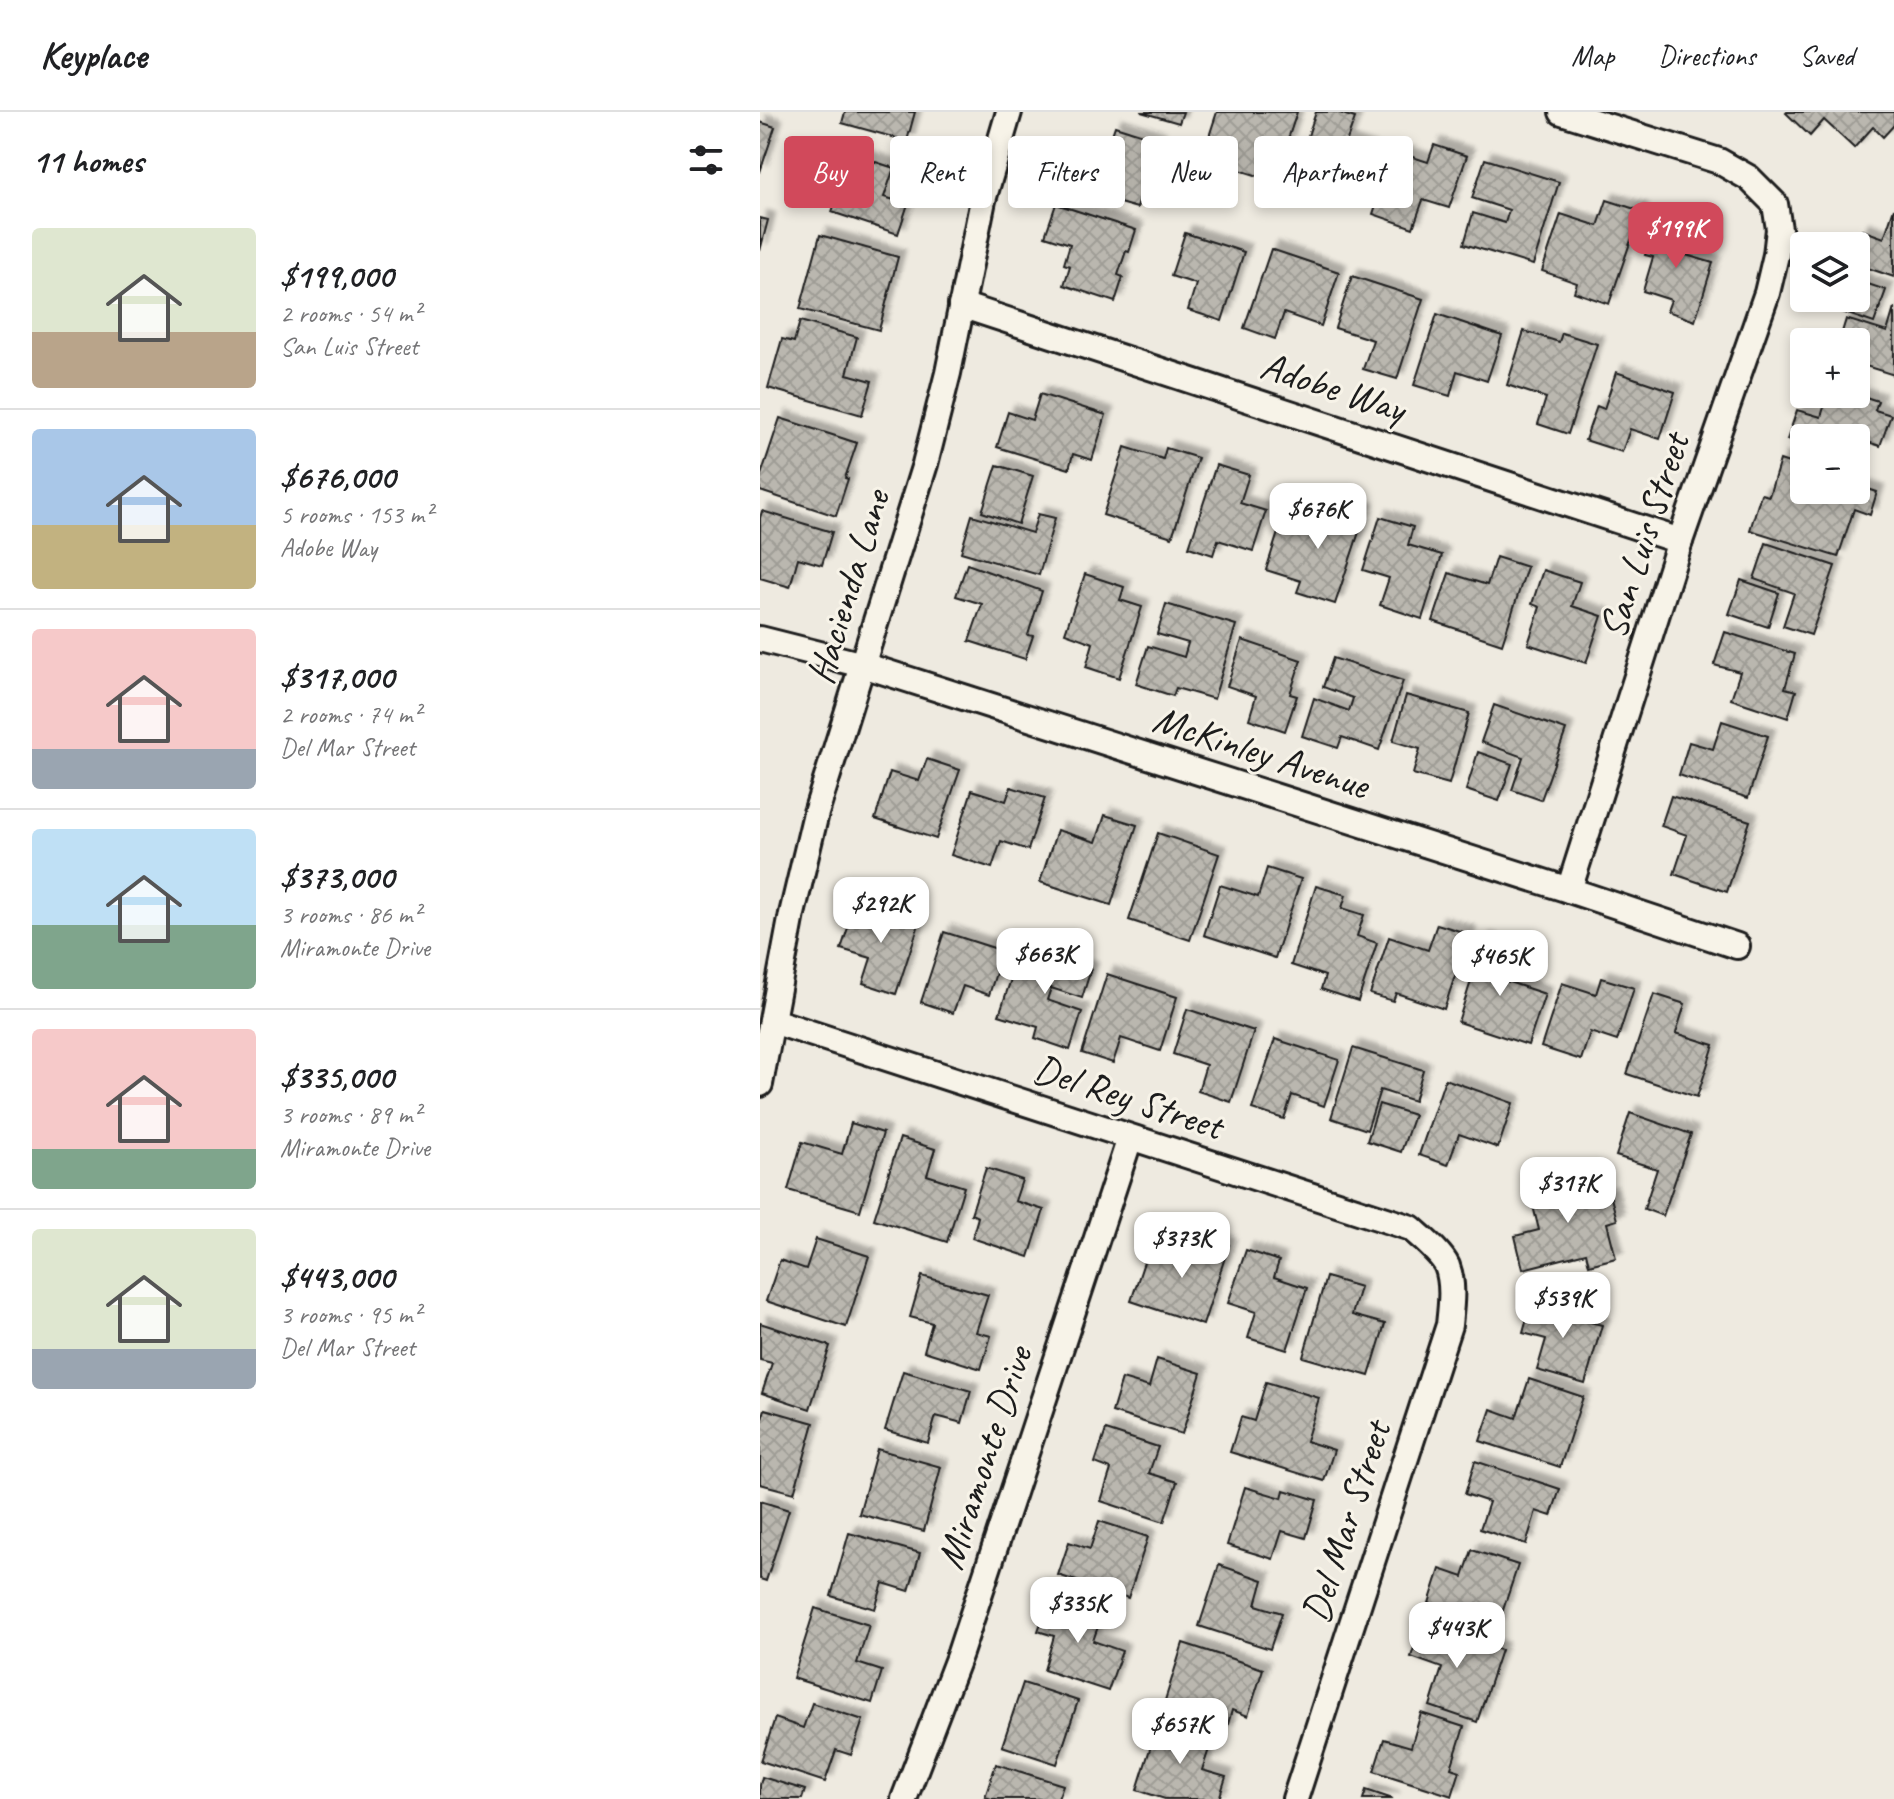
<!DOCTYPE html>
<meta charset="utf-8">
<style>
:root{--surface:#fff;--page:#f6f6f6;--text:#202124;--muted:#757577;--line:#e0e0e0;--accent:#d1495b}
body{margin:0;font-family:Caveat,sans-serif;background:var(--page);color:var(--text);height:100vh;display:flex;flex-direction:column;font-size:30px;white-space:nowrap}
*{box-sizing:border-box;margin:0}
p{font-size:26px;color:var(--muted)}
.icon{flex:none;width:44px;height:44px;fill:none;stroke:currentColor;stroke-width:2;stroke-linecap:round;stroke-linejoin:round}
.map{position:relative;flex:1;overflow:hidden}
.side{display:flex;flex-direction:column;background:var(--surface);width:760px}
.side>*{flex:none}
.guide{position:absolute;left:24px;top:24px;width:760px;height:72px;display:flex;gap:16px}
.buttons{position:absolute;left:1030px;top:120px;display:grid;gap:16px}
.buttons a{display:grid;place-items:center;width:80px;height:80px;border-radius:8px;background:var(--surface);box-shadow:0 4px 12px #0003;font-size:40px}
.price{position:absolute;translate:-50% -68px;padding:0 18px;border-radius:16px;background:#fff;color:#222;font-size:26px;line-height:52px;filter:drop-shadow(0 2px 4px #0008)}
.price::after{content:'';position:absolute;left:50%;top:48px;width:24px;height:18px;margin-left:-12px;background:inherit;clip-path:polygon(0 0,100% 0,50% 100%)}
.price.active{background:var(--accent);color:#fff}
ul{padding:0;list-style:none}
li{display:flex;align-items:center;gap:24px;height:200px;padding:0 32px}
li+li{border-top:2px solid var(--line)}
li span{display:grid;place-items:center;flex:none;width:224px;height:160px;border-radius:8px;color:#555}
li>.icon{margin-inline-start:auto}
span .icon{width:96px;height:96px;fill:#fffc;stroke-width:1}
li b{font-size:34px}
h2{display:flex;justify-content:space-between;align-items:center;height:96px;padding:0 32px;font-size:34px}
.tag{padding:0 28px;border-radius:8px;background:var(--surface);box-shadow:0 4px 12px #0003;font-size:28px;line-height:72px}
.tag.active{background:var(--accent);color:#fff}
header{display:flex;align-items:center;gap:48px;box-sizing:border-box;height:112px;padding:0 40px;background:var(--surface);border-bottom:2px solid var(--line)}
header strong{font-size:38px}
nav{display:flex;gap:44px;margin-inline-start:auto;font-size:28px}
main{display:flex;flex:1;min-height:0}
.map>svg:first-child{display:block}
.building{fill:url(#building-cross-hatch);stroke:#1c1c1c;stroke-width:2;filter:url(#shadow)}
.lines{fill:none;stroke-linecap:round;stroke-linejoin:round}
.street-casing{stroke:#1c1c1c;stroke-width:30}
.street{stroke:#f7f3e8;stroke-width:24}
.labels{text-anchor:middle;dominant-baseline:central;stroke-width:6;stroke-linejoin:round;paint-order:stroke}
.street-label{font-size:40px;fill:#1c1c1c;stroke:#f7f3e8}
</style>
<header>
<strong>Keyplace</strong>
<nav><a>Map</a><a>Directions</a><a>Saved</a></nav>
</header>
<main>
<section class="side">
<h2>11 homes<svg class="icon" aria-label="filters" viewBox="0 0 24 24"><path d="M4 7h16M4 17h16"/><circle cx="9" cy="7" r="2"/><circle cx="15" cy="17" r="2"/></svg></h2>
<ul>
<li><span style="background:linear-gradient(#dfe7d0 65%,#b9a48a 0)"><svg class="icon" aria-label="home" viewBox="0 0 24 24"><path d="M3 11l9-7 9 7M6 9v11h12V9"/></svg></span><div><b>$199,000</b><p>2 rooms · 54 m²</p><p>San Luis Street</p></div></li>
<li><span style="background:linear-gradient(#a9c7e8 60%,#c2b280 0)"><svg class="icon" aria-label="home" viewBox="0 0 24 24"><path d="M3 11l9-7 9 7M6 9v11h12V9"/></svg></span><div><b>$676,000</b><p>5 rooms · 153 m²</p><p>Adobe Way</p></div></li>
<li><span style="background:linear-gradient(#f6c9c9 75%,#9aa5b1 0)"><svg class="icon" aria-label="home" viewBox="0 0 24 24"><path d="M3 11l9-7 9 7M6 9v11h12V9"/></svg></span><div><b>$317,000</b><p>2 rooms · 74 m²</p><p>Del Mar Street</p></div></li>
<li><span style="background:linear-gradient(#bfe0f5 60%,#7fa58c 0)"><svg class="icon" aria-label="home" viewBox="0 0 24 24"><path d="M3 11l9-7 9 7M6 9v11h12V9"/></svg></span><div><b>$373,000</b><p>3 rooms · 86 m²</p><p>Miramonte Drive</p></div></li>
<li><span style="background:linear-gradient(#f6c9c9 75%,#7fa58c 0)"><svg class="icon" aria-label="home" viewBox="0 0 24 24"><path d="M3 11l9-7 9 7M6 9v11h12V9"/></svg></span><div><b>$335,000</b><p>3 rooms · 89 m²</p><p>Miramonte Drive</p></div></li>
<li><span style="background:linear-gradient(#dfe7d0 75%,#9aa5b1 0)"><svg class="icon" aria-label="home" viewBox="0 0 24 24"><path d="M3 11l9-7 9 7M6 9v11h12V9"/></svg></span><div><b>$443,000</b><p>3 rooms · 95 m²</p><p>Del Mar Street</p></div></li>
</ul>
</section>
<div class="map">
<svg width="1134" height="1687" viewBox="0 0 1134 1687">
<defs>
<pattern id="building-cross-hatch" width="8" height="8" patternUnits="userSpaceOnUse" patternTransform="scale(2)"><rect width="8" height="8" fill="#bab7af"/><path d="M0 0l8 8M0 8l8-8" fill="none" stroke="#9f9d96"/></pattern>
<filter id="shadow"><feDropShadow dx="7" dy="-7" stdDeviation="2" flood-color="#0004"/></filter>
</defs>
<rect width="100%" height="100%" fill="#eeeae0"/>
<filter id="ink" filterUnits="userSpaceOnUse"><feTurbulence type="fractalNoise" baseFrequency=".0125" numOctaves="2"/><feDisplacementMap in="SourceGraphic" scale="16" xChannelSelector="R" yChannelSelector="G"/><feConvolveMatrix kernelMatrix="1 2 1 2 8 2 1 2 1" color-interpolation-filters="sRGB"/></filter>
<g filter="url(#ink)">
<g class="building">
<path d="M85 0H155L147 29 82 11Z"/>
<path d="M381 0H423L419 11Z"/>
<path d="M457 0H537L514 69 442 46Z"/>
<path d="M556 0H576L595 6 586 31 616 41 601 87 534 65Z"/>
<path d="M1027 0H1134V13L1123 25 1113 15 1094 36 1064 8 1050 24 1026 1Z"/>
<path d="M0 10 15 15 0 60Z"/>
<path d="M355 14 399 28 377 96 299 74 310 40 339 50 345 33 348 34Z"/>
<path d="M674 33 707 44 689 96 663 88 653 116 613 102 634 39 668 50Z"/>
<path d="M91 42 134 56 124 85 148 92 138 122 72 100Z"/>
<path d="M725 47 799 70 773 153 704 132 713 101 745 111 749 98 712 86Z"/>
<path d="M847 88 881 99 849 192 814 180 817 171 782 159 801 102 838 114Z"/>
<path d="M296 92 376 118 369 140 366 139 358 163 363 165 355 190 304 173 310 154 304 152 310 132 285 124Z"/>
<path d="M1134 96V165L1096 152V136L1102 118 1124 126Z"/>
<path d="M0 106 8 108 0 139Z"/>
<path d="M897 107 934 119 926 143 953 151 935 209 907 199 911 188 883 179 893 145 885 143Z"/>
<path d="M425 121 484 140 462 209 428 198 436 172 411 164Z"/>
<path d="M60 123 138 145 119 218 40 197Z"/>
<path d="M511 137 579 160 561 214 524 201 515 227 484 216Z"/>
<path d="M592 164 663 187 637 267 603 257 613 228 575 216Z"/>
<path d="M1096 168 1126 178 1114 211 1076 198 1081 186H1096Z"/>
<path d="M1134 196V263L1096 251V230H1079L1086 207 1127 220Z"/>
<path d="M677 202 742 224 727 269 697 259 690 284 654 273Z"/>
<path d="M40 209 97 225 87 262 112 269 102 303 8 276 22 227 34 230Z"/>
<path d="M764 219 799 230 802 221 837 232 808 322 778 312 786 286 747 273Z"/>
<path d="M856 260 915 280 900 327 870 317 862 340 825 328 837 294 844 297Z"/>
<path d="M280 282 346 303 332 348 313 342 309 357 237 335 248 300 272 308Z"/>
<path d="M1068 282H1096L1118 289 1115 298 1131 303 1120 334 1105 329 1098 352 1096 351V326H1044V334L1027 328 1037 298 1061 305Z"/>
<path d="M20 306 97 331 85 366 88 367 76 404 0 379V366Z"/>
<path d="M365 335 403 347 406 336 438 346 412 425 343 403Z"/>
<path d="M1020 348 1044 356V378H1096V373L1117 380 1110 403 1094 397 1078 445 990 418 1001 382 1009 384Z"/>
<path d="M237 353 273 364 258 412 222 400Z"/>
<path d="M456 353 489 363 480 391 506 399 493 439 458 428 453 443 429 435Z"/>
<path d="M571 388 606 399 575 492 537 480 541 469 506 458 523 405 562 417Z"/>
<path d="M2 399 72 420 62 453 38 446 30 475 0 466V406Z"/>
<path d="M278 402 295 406 279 463 201 440 212 403 272 421Z"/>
<path d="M620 405 653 415 648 433 682 443 662 507 620 493 629 466 603 458Z"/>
<path d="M1006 431 1075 454 1051 523 1023 514 1034 481 994 467Z"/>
<path d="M736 445 767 455 742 532 673 509 689 461 727 473Z"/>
<path d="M207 452 282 479 268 523 273 524 265 547 209 529 222 492 196 484Z"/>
<path d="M783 458 820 470 812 494 842 504 826 551 768 532 780 495 772 492Z"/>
<path d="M325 462 364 475 360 488 382 495 359 566 326 555 333 531 305 521Z"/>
<path d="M981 468 1019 481 1008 515 969 502Z"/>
<path d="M406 492 476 513 454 587 416 576 413 584 376 572 388 534 424 545 428 531 397 522Z"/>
<path d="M965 520 1035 542 1025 576 1036 579 1028 606 971 587 980 560 954 553Z"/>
<path d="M482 528 541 548 530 582 537 584 525 619 489 607 496 584 467 574Z"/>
<path d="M573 546 643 569 619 638 582 625 578 636 542 624 554 586 589 599 593 586 563 575Z"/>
<path d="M646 583 709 601 689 672 653 662 660 637 633 629Z"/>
<path d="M734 593 806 618 781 688 752 678 763 645 721 630Z"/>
<path d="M962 609 1008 624 988 686 919 663 929 630 953 637Z"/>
<path d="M718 640 752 652 739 689 706 678Z"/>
<path d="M167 647 200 658 176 727 115 707 130 660 159 669Z"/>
<path d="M251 675 285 686 268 738 241 729 232 756 191 743 212 678 246 689Z"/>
<path d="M911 684 990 709 967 780 914 762 927 723 901 714Z"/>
<path d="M345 703 377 713 351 793 280 770 297 718 336 730Z"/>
<path d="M398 721 459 742 430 828 369 808Z"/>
<path d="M507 756 541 767 515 846 444 823 460 773 498 785Z"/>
<path d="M556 774 586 783 582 796 604 803 597 824 617 831 598 889 561 877 565 864 531 853Z"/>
<path d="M96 791 159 812 136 882 103 871 111 846 81 837Z"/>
<path d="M677 812 709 822 684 897 636 881 633 889 610 882 629 825 668 838Z"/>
<path d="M184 820 243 839 229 883 203 874 193 901 161 890Z"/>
<path d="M724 828 756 839 746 869 785 882 768 933 698 910Z"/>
<path d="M262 834 331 857 322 886 291 876 287 888 322 900 310 938 275 926 278 915 239 903Z"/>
<path d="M347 862 417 885 400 939 361 926 353 951 322 941Z"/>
<path d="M841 866 874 876 857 929 830 920 821 948 781 935 802 871 836 882Z"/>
<path d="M894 882 925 892 916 921 954 933 937 985 867 962Z"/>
<path d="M427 897 494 919 471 990 438 979 446 953 413 942Z"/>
<path d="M515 927 579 948 564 994 532 983 524 1007 492 997Z"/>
<path d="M593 936 663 958 654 989 620 978 607 1018 571 1006Z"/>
<path d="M685 967 753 991 738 1036 699 1022 688 1053 659 1043Z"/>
<path d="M619 992 654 1003 641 1040 607 1029Z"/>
<path d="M870 1001 931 1022 903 1104 884 1097 897 1057 856 1044Z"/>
<path d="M91 1011 123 1021 100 1099 28 1078 42 1030 82 1042Z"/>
<path d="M140 1026 175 1037 167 1063 204 1075 187 1130 114 1107Z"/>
<path d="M226 1056 262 1068 255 1089 284 1098 269 1145 212 1126 218 1105 211 1102Z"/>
<path d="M827 1064 833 1087 850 1082 857 1108 847 1111 856 1146 829 1153 826 1141 763 1157 755 1124 779 1118 769 1078Z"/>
<path d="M436 1122 469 1133 443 1213 371 1189 389 1135 427 1148Z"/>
<path d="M56 1127 109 1144 86 1215 6 1189 20 1148 46 1157Z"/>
<path d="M486 1138 519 1149 514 1165 547 1176 527 1238 488 1226 496 1200 468 1191Z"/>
<path d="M162 1164 228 1183 216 1220 231 1224 221 1257 164 1239 172 1211 150 1205Z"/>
<path d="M566 1165 600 1175 592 1203 625 1212 609 1264 543 1245Z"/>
<path d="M773 1185 810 1195 807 1204 842 1213 825 1272 777 1258 786 1227 763 1221Z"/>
<path d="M0 1211 70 1234 50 1297 2 1281 12 1251 0 1248Z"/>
<path d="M397 1247 441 1261 422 1322 352 1300 362 1267 389 1275Z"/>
<path d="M143 1259 211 1279 202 1311 176 1304 168 1331 125 1318Z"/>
<path d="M769 1267 823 1285 800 1355 720 1329 731 1297 756 1306Z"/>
<path d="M506 1270 559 1286 546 1329 574 1338 564 1369 470 1340 481 1305 494 1309Z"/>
<path d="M5 1297 54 1311 34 1381 0 1372V1314Z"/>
<path d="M346 1318 398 1335 389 1361 417 1370 404 1410 341 1389 351 1357 335 1351Z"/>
<path d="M117 1337 181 1355 164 1419 99 1402Z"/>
<path d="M715 1349 800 1377 791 1404 776 1399 766 1432 720 1417 729 1390 705 1382Z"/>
<path d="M485 1375 522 1386 524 1378 557 1388 546 1426 522 1419 513 1447 467 1433Z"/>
<path d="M0 1389 29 1398 6 1469 0 1467Z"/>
<path d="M339 1409 388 1425 368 1486 298 1463 309 1430 330 1437Z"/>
<path d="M89 1421 160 1441 149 1479 123 1471 115 1497 71 1484Z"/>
<path d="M712 1438 758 1453 738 1513 669 1491 680 1457 703 1465Z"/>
<path d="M459 1453 503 1468 496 1493 522 1501 510 1537 439 1514Z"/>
<path d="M290 1485 342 1503 333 1529 362 1539 348 1579 284 1558 294 1524 278 1519Z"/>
<path d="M55 1496 109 1513 97 1551 122 1559 112 1591 33 1566Z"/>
<path d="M662 1511 741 1538 717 1610 670 1594 682 1556 651 1545Z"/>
<path d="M423 1531 503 1557 488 1604 472 1598 466 1619 402 1598Z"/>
<path d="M263 1571 318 1589 297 1652 242 1634Z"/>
<path d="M52 1591 103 1608 91 1643 76 1638 65 1670 1 1649 15 1606 43 1616Z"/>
<path d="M661 1601 704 1615 691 1656 700 1659 692 1684 614 1659 624 1627 651 1635Z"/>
<path d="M399 1608 453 1625 442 1658 466 1665 459 1687H405L377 1678Z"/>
<path d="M236 1652 303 1673 298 1687H231L225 1685Z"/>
<path d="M2 1665 45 1678 42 1687H0V1673Z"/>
<path d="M606 1678 633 1687H603Z"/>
</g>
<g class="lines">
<g class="street-casing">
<g id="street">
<path d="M802 0 959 49 989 66 1015 92 1019 117 1016 143 1007 181 920 429 809 778"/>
<path d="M201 193 920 429"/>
<path d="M0 527 103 553 809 778 977 834"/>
<path d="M13 909 651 1116C662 1126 681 1141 687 1154 694 1172 691 1194 689 1213L535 1687"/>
<path d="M0 972 32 802 56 701 165 352 188 261 223 88 249 0"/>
<path d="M144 1687 200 1541 370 1026"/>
</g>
</g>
<use href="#street" class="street"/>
</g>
</g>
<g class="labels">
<g class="street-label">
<text transform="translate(573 275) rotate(18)">Adobe Way</text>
<text transform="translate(884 424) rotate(-72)">San Luis Street</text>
<text transform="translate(88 475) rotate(-73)">Hacienda Lane</text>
<text transform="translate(501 640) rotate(18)">McKinley Avenue</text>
<text transform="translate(368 985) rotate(18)">Del Rey Street</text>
<text transform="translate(224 1346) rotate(-72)">Miramonte Drive</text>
<text transform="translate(586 1410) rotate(-72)">Del Mar Street</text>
</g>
</g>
</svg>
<div class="buttons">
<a><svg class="icon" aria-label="layers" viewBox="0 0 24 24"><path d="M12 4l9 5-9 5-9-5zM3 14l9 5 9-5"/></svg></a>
<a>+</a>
<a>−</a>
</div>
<b class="price active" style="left:916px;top:158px">$199K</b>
<b class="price" style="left:558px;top:439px">$676K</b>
<b class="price" style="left:121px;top:833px">$292K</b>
<b class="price" style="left:285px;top:884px">$663K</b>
<b class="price" style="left:740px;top:886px">$465K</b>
<b class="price" style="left:808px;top:1113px">$317K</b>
<b class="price" style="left:422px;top:1168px">$373K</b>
<b class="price" style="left:803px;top:1228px">$539K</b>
<b class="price" style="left:318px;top:1533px">$335K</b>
<b class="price" style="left:697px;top:1558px">$443K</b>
<b class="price" style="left:420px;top:1654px">$657K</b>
<div class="guide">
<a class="tag active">Buy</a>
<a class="tag">Rent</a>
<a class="tag">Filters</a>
<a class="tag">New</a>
<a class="tag">Apartment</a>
</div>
</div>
</main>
